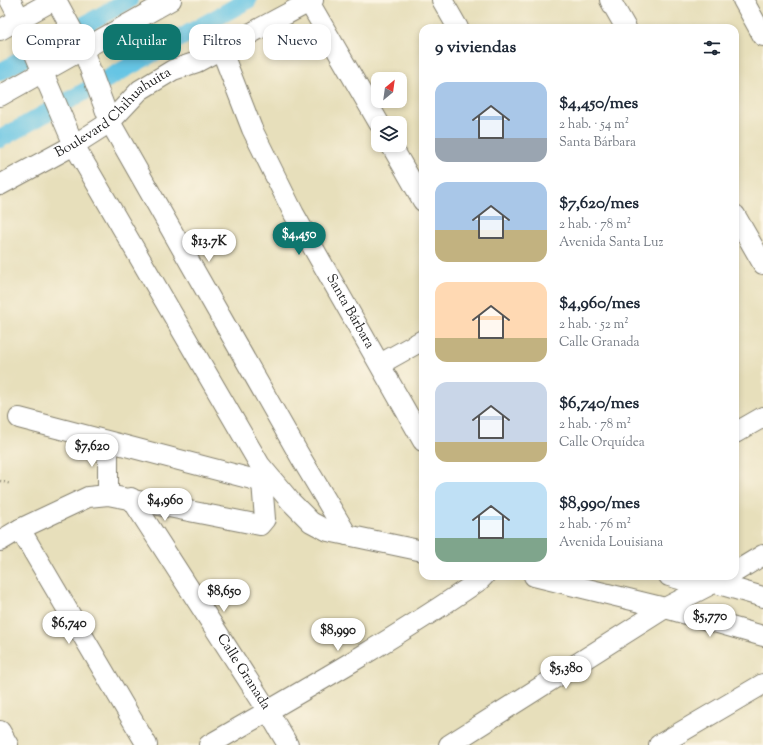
<!DOCTYPE html>
<html lang="es">
<meta charset="utf-8">
<style>
:root{--surface:#fff;--page:#f6f6f7;--text:#1f2937;--muted:#747a83;--accent:#0f766e}
body{margin:0;font-family:"Sorts Mill Goudy",serif;background:var(--page);color:var(--text);height:100vh;display:flex;flex-direction:column;font-size:15px;white-space:nowrap}
*{box-sizing:border-box;margin:0}
p{font-size:13px;color:var(--muted)}
.icon{flex:none;width:22px;height:22px;fill:none;stroke:currentColor;stroke-width:2;stroke-linecap:round;stroke-linejoin:round}
.map{position:relative;flex:1;overflow:hidden}
.side{position:absolute;left:419px;top:24px;width:320px;height:556px;display:flex;flex-direction:column;background:var(--surface);border-radius:12px;box-shadow:0 2px 6px #0003}
.side>*{flex:none}
.guide{position:absolute;left:12px;top:24px;width:347px;height:36px;display:flex;gap:8px}
.needle{width:26px;rotate:29deg}
.tools{position:absolute;left:371px;top:72px;display:grid;gap:8px}
.tools a{display:grid;place-items:center;width:36px;height:36px;border-radius:8px;background:var(--surface);box-shadow:0 2px 6px #0003;font-size:20px}
.price{position:absolute;translate:-50% -34px;padding:0 9px;border-radius:14px;background:#fff;color:#222;font-size:13px;line-height:26px;filter:drop-shadow(0 1px 2px #0008)}
.price::after{content:'';position:absolute;left:50%;top:24px;width:12px;height:9px;margin-left:-6px;background:inherit;clip-path:polygon(0 0,100% 0,50% 100%)}
.price.active{background:var(--accent);color:#fff}
ul{padding:0;list-style:none}
li{display:flex;align-items:center;gap:12px;height:100px;padding:0 16px}
li span{display:grid;place-items:center;flex:none;width:112px;height:80px;border-radius:12px;color:#555}
li>.icon{margin-inline-start:auto}
span .icon{width:48px;height:48px;fill:#fffc;stroke-width:1}
li b{font-size:17px}
h2{display:flex;justify-content:space-between;align-items:center;height:48px;padding:0 16px;font-size:17px}
.tag{padding:0 14px;border-radius:12px;background:var(--surface);box-shadow:0 2px 6px #0003;font-size:14px;line-height:36px}
.tag.active{background:var(--accent);color:#fff}
.map>svg:first-child{display:block}
.lines{fill:none;stroke-linecap:round;stroke-linejoin:round}
.canal{stroke:#66c5e4;stroke-width:18}
.minor-casing{stroke:#827e6c;stroke-width:22}
.path{stroke:#827e6c;stroke-width:2.5;stroke-dasharray:1 3;stroke-linecap:butt}
.minor{stroke:#fff;stroke-width:20}
.labels{text-anchor:middle;dominant-baseline:central;stroke-width:3.5;stroke-linejoin:round;paint-order:stroke}
.street-label{font-size:14px;fill:#1c1c1c;stroke:#fcf5e5}
</style>
<div class="map">
<svg width="763" height="745" viewBox="0 0 763 745">
<rect width="100%" height="100%" fill="#fcf5e5"/>
<filter id="ink" filterUnits="userSpaceOnUse"><feTurbulence type="fractalNoise" baseFrequency=".025" numOctaves="2"/><feDisplacementMap in="SourceGraphic" scale="8" xChannelSelector="R" yChannelSelector="G"/><feConvolveMatrix kernelMatrix="1 2 1 2 8 2 1 2 1" color-interpolation-filters="sRGB"/></filter>
<filter id="wash" filterUnits="userSpaceOnUse"><feTurbulence type="fractalNoise" baseFrequency=".012" numOctaves="4" result="noise"/><feDisplacementMap in="SourceGraphic" scale="16" xChannelSelector="R" yChannelSelector="G"/><feGaussianBlur stdDeviation="0.9" result="paint"/><feColorMatrix in="noise" values="0 0 0 0 0 0 0 0 0 0 0 0 0 0 0 0 0 1.4 0 .05"/><feComposite in="paint" operator="in"/></filter>
<g filter="url(#wash)">
<rect width="100%" height="100%" fill="#e7dfbb"/>
<g class="lines">
<g class="canal">
<path d="M0 72 129 0"/>
<path d="M0 139 248 0"/>
</g>
</g>
</g>
<g filter="url(#ink)">
<g class="lines">
<g class="minor-casing">
<g id="minor">
<path d="M10 0 20 19 74 145 260 465 291 502 311 522 328 531 423 551"/>
<path d="M56 0 83 50 110 122 301 458 347 535"/>
<path d="M442 0 458 28"/>
<path d="M610 0 626 28"/>
<path d="M743 0 763 36"/>
<path d="M309 2 379 123"/>
<path d="M0 30 54 0"/>
<path id="s1" d="M221 49 252 129 294 214 423 441"/>
<path d="M0 96 171 0"/>
<path d="M391 145 423 201"/>
<path id="s2" d="M0 185 74 145 110 122 140 90 173 70 197 62 313 0"/>
<path d="M735 215 763 264"/>
<path d="M380 364 423 340"/>
<path d="M19 418 275 485"/>
<path d="M735 433 763 417"/>
<path d="M108 442V495"/>
<path id="s3" d="M131 498 268 711 288 745"/>
<path d="M20 529 147 745"/>
<path d="M0 541 20 529 88 497 108 495 260 525 265 519 262 482"/>
<path d="M735 572 763 555"/>
<path d="M534 576 665 608 763 636"/>
<path d="M669 576 694 583H715L763 597"/>
<path d="M0 731 8 745"/>
<path d="M209 745C301 692 393 640 480 580L484 576"/>
<path d="M449 745 665 608 727 576"/>
<path d="M659 745 763 684"/>
</g>
</g>
<path class="path" d="M0 481 11 484"/>
<use href="#minor" class="minor"/>
</g>
</g>
<g class="labels">
<g class="street-label">
<text stroke="none"><textPath href="#s2" startOffset="135">Boulevard Chihuahuita</textPath></text>
<text stroke="none"><textPath href="#s1" startOffset="293">Santa Bárbara</textPath></text>
<text stroke="none"><textPath href="#s3" startOffset="207">Calle Granada</textPath></text>
</g>
</g>
</svg>
<div class="tools">
<a><svg class="needle" viewBox="-14 -14 28 28"><path d="M0-13l5 13h-10z" fill="#e53935"/><path d="M0 13l5-13h-10z" fill="#747a83"/></svg></a>
<a><svg class="icon" aria-label="layers" viewBox="0 0 24 24"><path d="M12 4l9 5-9 5-9-5zM3 14l9 5 9-5"/></svg></a>
</div>
<b class="price active" style="left:299px;top:256px">$4,450</b>
<b class="price" style="left:209px;top:263px">$13.7K</b>
<b class="price" style="left:92px;top:468px">$7,620</b>
<b class="price" style="left:165px;top:522px">$4,960</b>
<b class="price" style="left:224px;top:613px">$8,650</b>
<b class="price" style="left:710px;top:638px">$5,770</b>
<b class="price" style="left:69px;top:645px">$6,740</b>
<b class="price" style="left:338px;top:652px">$8,990</b>
<b class="price" style="left:566px;top:690px">$5,380</b>
<div class="guide">
<a class="tag">Comprar</a>
<a class="tag active">Alquilar</a>
<a class="tag">Filtros</a>
<a class="tag">Nuevo</a>
</div>
<section class="side">
<h2>9 viviendas<svg class="icon" aria-label="filters" viewBox="0 0 24 24"><path d="M4 7h16M4 17h16"/><circle cx="9" cy="7" r="2"/><circle cx="15" cy="17" r="2"/></svg></h2>
<ul>
<li><span style="background:linear-gradient(#a9c7e8 70%,#9aa5b1 0)"><svg class="icon" aria-label="home" viewBox="0 0 24 24"><path d="M3 11l9-7 9 7M6 9v11h12V9"/></svg></span><div><b>$4,450/mes</b><p>2 hab. · 54 m²</p><p>Santa Bárbara</p></div></li>
<li><span style="background:linear-gradient(#a9c7e8 60%,#c2b280 0)"><svg class="icon" aria-label="home" viewBox="0 0 24 24"><path d="M3 11l9-7 9 7M6 9v11h12V9"/></svg></span><div><b>$7,620/mes</b><p>2 hab. · 78 m²</p><p>Avenida Santa Luz</p></div></li>
<li><span style="background:linear-gradient(#ffd9b3 70%,#c2b280 0)"><svg class="icon" aria-label="home" viewBox="0 0 24 24"><path d="M3 11l9-7 9 7M6 9v11h12V9"/></svg></span><div><b>$4,960/mes</b><p>2 hab. · 52 m²</p><p>Calle Granada</p></div></li>
<li><span style="background:linear-gradient(#c9d6e8 75%,#c2b280 0)"><svg class="icon" aria-label="home" viewBox="0 0 24 24"><path d="M3 11l9-7 9 7M6 9v11h12V9"/></svg></span><div><b>$6,740/mes</b><p>2 hab. · 78 m²</p><p>Calle Orquídea</p></div></li>
<li><span style="background:linear-gradient(#bfe0f5 70%,#7fa58c 0)"><svg class="icon" aria-label="home" viewBox="0 0 24 24"><path d="M3 11l9-7 9 7M6 9v11h12V9"/></svg></span><div><b>$8,990/mes</b><p>2 hab. · 76 m²</p><p>Avenida Louisiana</p></div></li>
</ul>
</section>
</div>
